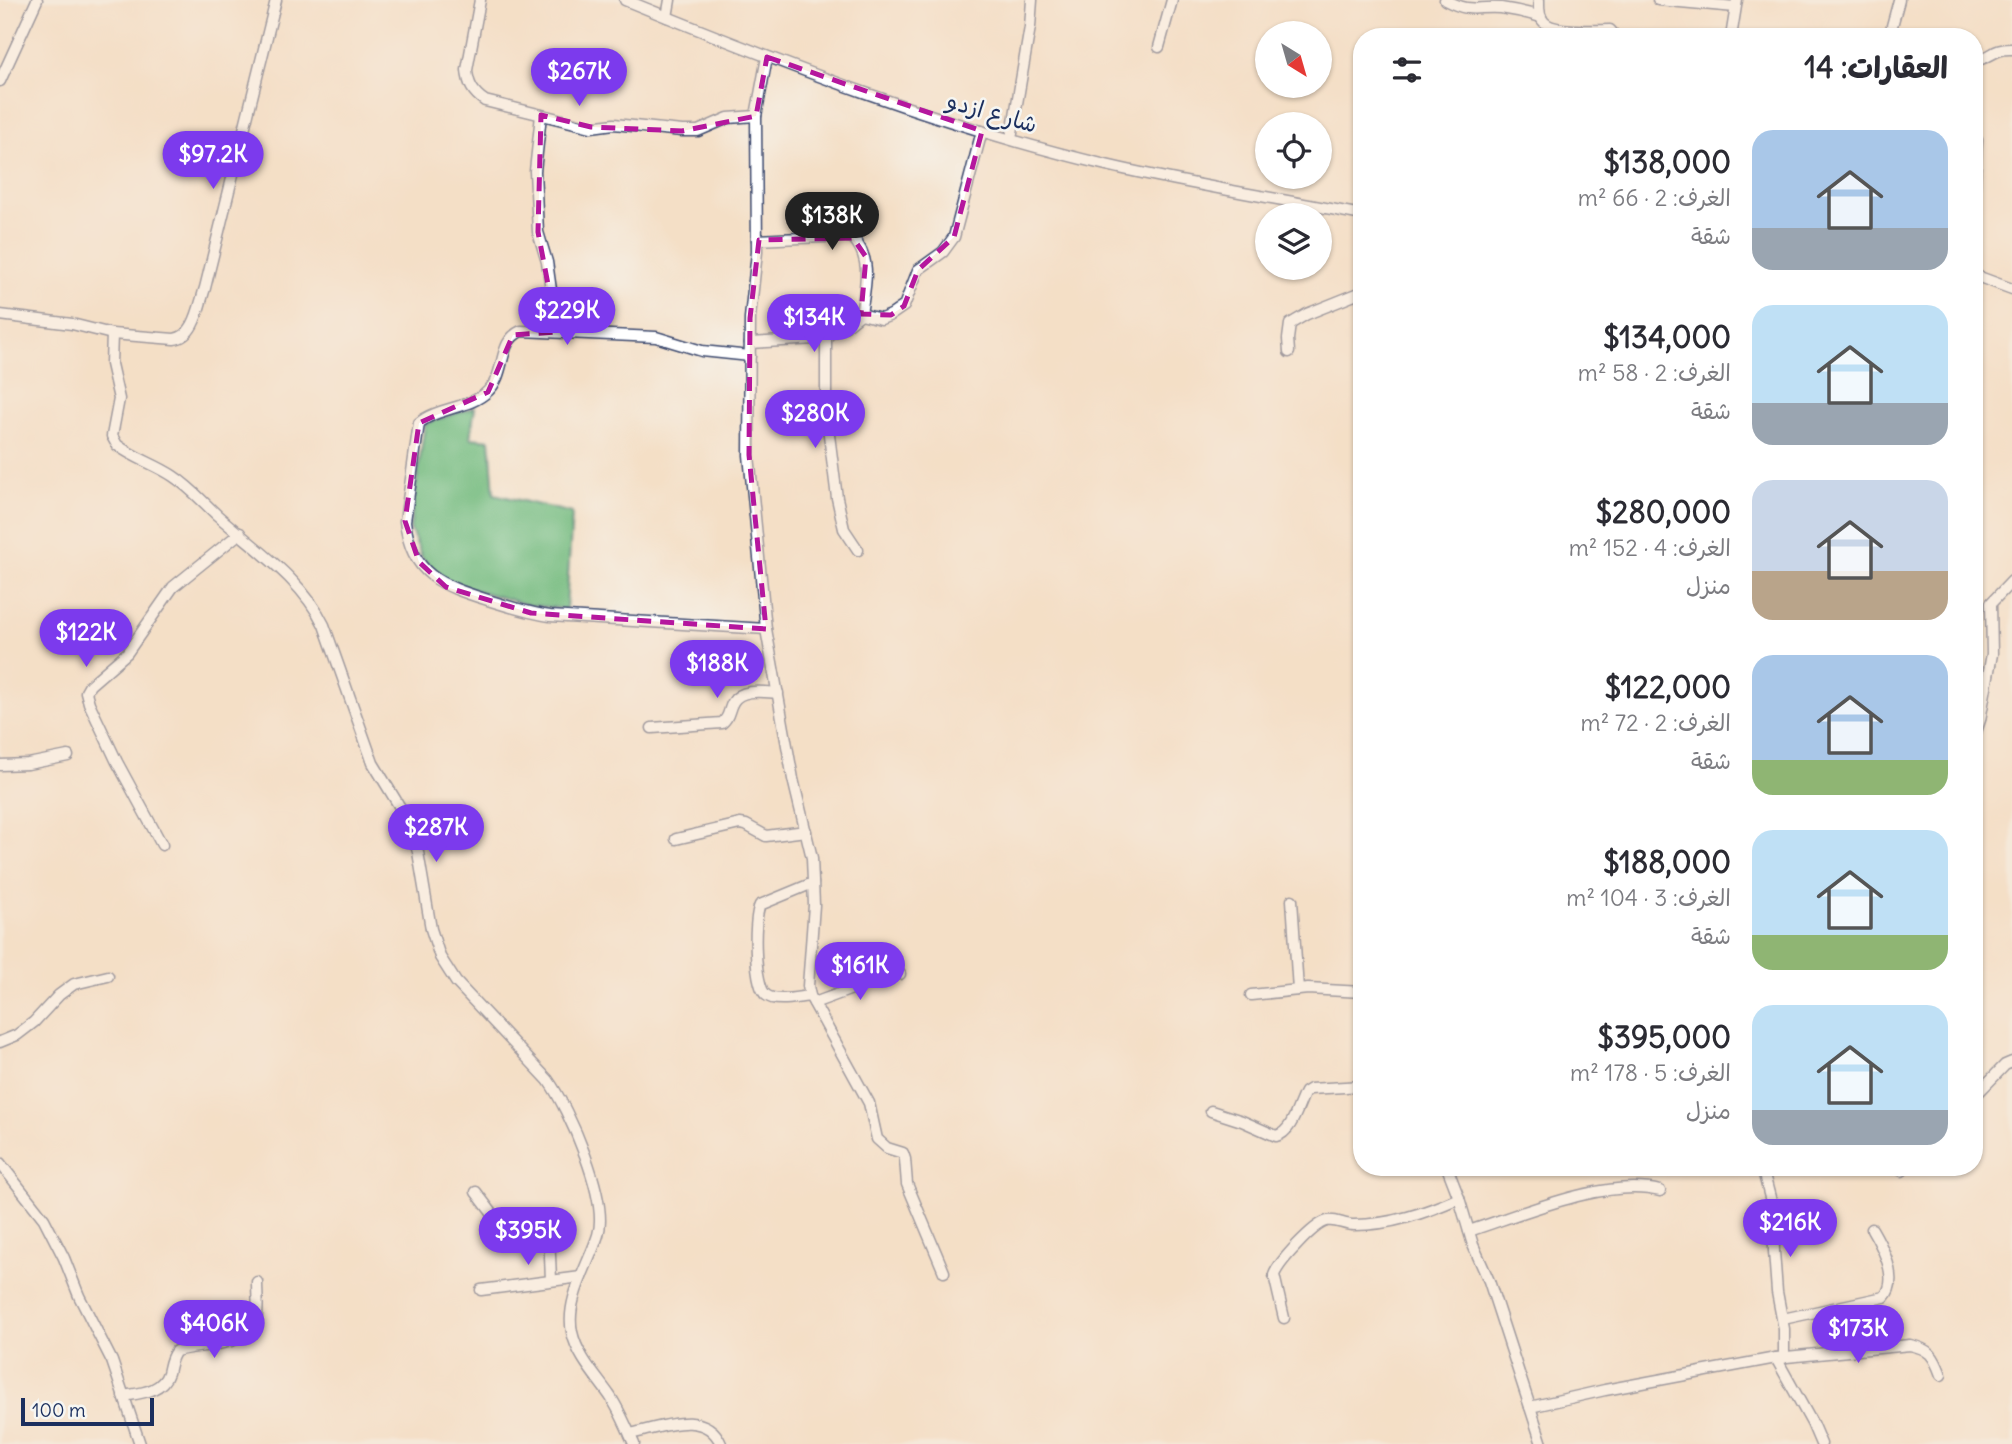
<!DOCTYPE html>
<html lang="ar">
<meta charset="utf-8">
<style>
:root{--surface:#fff;--page:#f7f7f7;--text:#2b2b33;--muted:#7c7c81;--accent:#7c3aed}
body{margin:0;font-family:Delius,"Playpen Sans Arabic",sans-serif;background:var(--page);color:var(--text);direction:rtl;height:100vh;display:flex;flex-direction:column;font-size:26px;white-space:nowrap}
*{box-sizing:border-box;margin:0}
p{font-size:23px;color:var(--muted)}
.icon{flex:none;width:38px;height:38px;fill:none;stroke:currentColor;stroke-width:2;stroke-linecap:round;stroke-linejoin:round}
.map{position:relative;flex:1;overflow:hidden;direction:ltr}
.sheet{position:absolute;left:1353px;top:28px;width:630px;height:1148px;display:flex;flex-direction:column;background:var(--surface);border-radius:28px;box-shadow:0 2px 5px #0004;direction:rtl}
.sheet>*{flex:none}
.needle{width:46px;rotate:143deg}
.controls{position:absolute;left:1255px;top:21px;display:grid;gap:14px}
.controls a{display:grid;place-items:center;width:77px;height:77px;border-radius:50%;background:var(--surface);box-shadow:0 2px 5px #0004;font-size:35px}
.scale{position:absolute;left:21px;bottom:18px;width:133px;box-sizing:border-box;padding-left:7px;border:4px solid #1b2f5e;border-top:0;font-size:19px;line-height:24px;white-space:nowrap;color:#1b2f5e;-webkit-text-stroke:5px #f6f6f2;paint-order:stroke}
.price{position:absolute;translate:-50% -60px;padding:0 16px;border-radius:24px;background:var(--accent);color:#fff;font-size:23px;line-height:46px;filter:drop-shadow(0 2px 4px #0008)}
.price::after{content:'';position:absolute;left:50%;top:42px;width:21px;height:16px;margin-left:-10px;background:inherit;clip-path:polygon(0 0,100% 0,50% 100%)}
.price.current{background:#222;color:#fff}
ul{padding:0;list-style:none}
li{display:flex;align-items:center;gap:21px;height:175px;padding:0 35px}
li span{display:grid;place-items:center;flex:none;width:196px;height:140px;border-radius:21px;color:#555}
li>.icon{margin-inline-start:auto}
span .icon{width:84px;height:84px;fill:#fffc;stroke-width:1}
li b{font-size:30px}
h2{display:flex;justify-content:space-between;align-items:center;height:84px;padding:0 35px;font-size:30px}
.map>svg:first-child{display:block}
.forest{fill:#77bc80;stroke:#49766f;stroke-width:2}
.lines{fill:none;stroke-linecap:round;stroke-linejoin:round}
.minor-casing{stroke:#3c496e;stroke-width:13}
.minor{stroke:#fff;stroke-width:10}
.marked{fill:none;stroke:#b5179e;stroke-width:5;stroke-dasharray:14 9;stroke-linejoin:round}
.labels{text-anchor:middle;dominant-baseline:central;stroke-width:5;stroke-linejoin:round;paint-order:stroke}
.street-label{font-size:23px;fill:#1b2f5e;stroke:#f6f6f2}
</style>
<div class="map">
<svg width="2012" height="1444" viewBox="0 0 2012 1444">
<rect width="100%" height="100%" fill="#f6f6f2"/>
<filter id="ink" filterUnits="userSpaceOnUse"><feTurbulence type="fractalNoise" baseFrequency=".0143" numOctaves="2"/><feDisplacementMap in="SourceGraphic" scale="14" xChannelSelector="R" yChannelSelector="G"/><feConvolveMatrix kernelMatrix="1 2 1 2 8 2 1 2 1" color-interpolation-filters="sRGB"/></filter>
<filter id="wash" filterUnits="userSpaceOnUse"><feTurbulence type="fractalNoise" baseFrequency=".00686" numOctaves="4" result="noise"/><feDisplacementMap in="SourceGraphic" scale="28" xChannelSelector="R" yChannelSelector="G"/><feGaussianBlur stdDeviation="1.57" result="paint"/><feColorMatrix in="noise" values="0 0 0 0 0 0 0 0 0 0 0 0 0 0 0 0 0 1.4 0 .05"/><feComposite in="paint" operator="in"/></filter>
<g filter="url(#wash)">
<rect width="100%" height="100%" fill="#f4dfc6"/>
<path class="forest" d="M475 407 470 438 490 440 494 494 572 513 566 609 529 605 447 582 436 575 422 557 410 528 425 424Z"/>
</g>
<g filter="url(#ink)">
<g class="lines">
<g class="minor-casing">
<g id="minor">
<path d="M480 0 467 70C468 84 473 93 485 101L591 127 614 124 682 131H698L728 118 756 116"/>
<path d="M625 0C782 64 941 126 1106 165 1190 185 1277 198 1362 215"/>
<path d="M1445 0C1473 14 1475 6 1501 8 1515 10 1528 13 1541 17"/>
<path d="M1539 0C1539 7 1538 16 1544 22 1554 33 1595 30 1610 30L1616 37"/>
<path d="M1658 0 1735 7"/>
<path d="M667 17 670 0"/>
<path d="M1731 37 1737 0"/>
<path d="M1889 37 1899 0"/>
<path d="M1159 47 1172 0"/>
<path d="M767 57 756 116 757 252 750 318 749 455 766 629 793 779 812 858 814 905 808 986 810 996 869 1103 877 1139 887 1148 903 1153 905 1159 907 1184 944 1272"/>
<path d="M1974 60C1990 60 1992 48 2012 49"/>
<path d="M0 81 37 0"/>
<path d="M541 115 535 171 538 232 547 262 557 332"/>
<path d="M1011 139 1030 27 1032 0"/>
<path d="M1974 200 1977 140"/>
<path d="M1974 275 2012 289"/>
<path d="M861 314 881 319 891 315 904 306 918 270 943 252 954 237 982 131"/>
<path d="M0 315 72 324 112 334 174 339C195 337 199 305 205 288L276 0"/>
<path d="M112 334 111 364 119 399 112 436 117 445C134 458 155 464 173 476 190 487 202 501 217 515 254 548 302 579 324 625L373 763 409 822 418 852 431 929 440 957 456 982 548 1080C569 1109 609 1200 598 1235 589 1264 565 1300 572 1332 577 1356 596 1376 610 1396 620 1411 627 1428 634 1444"/>
<path d="M826 336V411L837 498 844 529 858 550"/>
<path d="M750 343 815 339 826 336 846 326 861 314C865 286 873 260 853 238L844 236 757 240"/>
<path d="M1289 352 1288 339 1290 324 1307 314 1362 292"/>
<path d="M750 356 702 351 656 337 521 331C497 342 507 373 488 391 470 409 438 407 419 423L405 521C411 577 444 586 491 601 510 607 529 613 550 616L766 629"/>
<path d="M652 728 722 723C730 717 728 710 733 702 741 688 764 692 778 693"/>
<path d="M1974 738 1980 720 1992 654 1991 603 2012 581"/>
<path d="M0 765 28 764 68 756"/>
<path d="M676 839 740 824 746 825 766 836 806 831"/>
<path d="M162 845 117 762 89 703 86 692 90 685 127 653 173 587 240 533"/>
<path d="M1292 900 1298 990"/>
<path d="M1251 995 1308 989 1362 992"/>
<path d="M810 996C798 997 776 1003 766 995 754 986 753 919 760 905L813 883"/>
<path d="M814 1003 890 975 900 974"/>
<path d="M0 1042 17 1035 34 1022 59 995 74 984 108 976"/>
<path d="M1974 1097 2005 1065 2012 1062"/>
<path d="M1211 1111 1242 1121 1276 1136C1292 1133 1298 1105 1305 1092L1310 1089 1362 1086"/>
<path d="M0 1163 44 1219 64 1258 79 1296 112 1361 140 1444"/>
<path d="M1447 1167 1459 1198 1473 1245 1489 1281 1530 1407 1605 1390 1776 1358 1910 1345C1930 1349 1934 1356 1941 1375"/>
<path d="M1762 1167 1773 1209 1774 1251 1777 1292 1784 1329V1358"/>
<path d="M1902 1171 1906 1167"/>
<path d="M476 1192 498 1221C514 1224 540 1216 549 1232L551 1280"/>
<path d="M1469 1231C1522 1214 1607 1177 1660 1191"/>
<path d="M481 1290 581 1277"/>
<path d="M1284 1318 1274 1275C1279 1262 1314 1224 1327 1221 1336 1219 1344 1225 1354 1225 1391 1225 1425 1213 1459 1198"/>
<path d="M1783 1319 1884 1297C1900 1280 1882 1246 1872 1229"/>
<path d="M1776 1358 1812 1423 1821 1444"/>
<path d="M123 1396C140 1393 162 1392 168 1373 170 1365 170 1359 176 1351 197 1344 248 1348 256 1321 259 1310 257 1295 257 1282"/>
<path d="M1530 1407 1542 1444"/>
<path d="M630 1434C659 1428 706 1407 721 1444"/>
</g>
</g>
<use href="#minor" class="minor"/>
</g>
</g>
<path d="M0 0H2012V1444H0ZM767 57 982 131 954 237 918 270 904 306 891 315 861 314 866 257 853 238 759 240 750 318 749 455 766 629 531 613 446 587 419 562 405 521 419 423 488 392 513 335 557 332 538 232 541 115 591 127 682 131 756 116Z" fill="#f4dfc6" fill-opacity=".55" fill-rule="evenodd"/>
<path class="marked" d="M767 57 982 131 954 237 918 270 904 306 891 315 861 314 866 257 853 238 759 240 750 318 749 455 766 629 531 613 446 587 419 562 405 521 419 423 488 392 513 335 557 332 538 232 541 115 591 127 682 131 756 116Z"/>
<g class="labels">
<g class="street-label">
<text transform="translate(992 112) rotate(16)">شارع ازدو</text>
</g>
</g>
</svg>
<div class="controls">
<a><svg class="needle" viewBox="-14 -14 28 28"><path d="M0-13l5 13h-10z" fill="#e53935"/><path d="M0 13l5-13h-10z" fill="#7c7c81"/></svg></a>
<a><svg class="icon" aria-label="locate" viewBox="0 0 24 24"><circle cx="12" cy="12" r="6"/><path d="M12 2v4M12 18v4M2 12h4M18 12h4"/></svg></a>
<a><svg class="icon" aria-label="layers" viewBox="0 0 24 24"><path d="M12 4l9 5-9 5-9-5zM3 14l9 5 9-5"/></svg></a>
</div>
<div class="scale">100 m</div>
<b class="price" style="left:579px;top:108px">$267K</b>
<b class="price" style="left:213px;top:191px">$97.2K</b>
<b class="price current" style="left:832px;top:252px">$138K</b>
<b class="price" style="left:567px;top:347px">$229K</b>
<b class="price" style="left:814px;top:354px">$134K</b>
<b class="price" style="left:815px;top:450px">$280K</b>
<b class="price" style="left:86px;top:669px">$122K</b>
<b class="price" style="left:717px;top:700px">$188K</b>
<b class="price" style="left:436px;top:864px">$287K</b>
<b class="price" style="left:860px;top:1002px">$161K</b>
<b class="price" style="left:1790px;top:1259px">$216K</b>
<b class="price" style="left:528px;top:1267px">$395K</b>
<b class="price" style="left:214px;top:1360px">$406K</b>
<b class="price" style="left:1858px;top:1365px">$173K</b>
<section class="sheet">
<h2>العقارات: 14<svg class="icon" aria-label="filters" viewBox="0 0 24 24"><path d="M4 7h16M4 17h16"/><circle cx="9" cy="7" r="2"/><circle cx="15" cy="17" r="2"/></svg></h2>
<ul>
<li><span style="background:linear-gradient(#a9c7e8 70%,#9aa5b1 0)"><svg class="icon" aria-label="home" viewBox="0 0 24 24"><path d="M3 11l9-7 9 7M6 9v11h12V9"/></svg></span><div><b>$138,000</b><p>الغرف: 2 · 66 m²</p><p>شقة</p></div></li>
<li><span style="background:linear-gradient(#bfe0f5 70%,#9aa5b1 0)"><svg class="icon" aria-label="home" viewBox="0 0 24 24"><path d="M3 11l9-7 9 7M6 9v11h12V9"/></svg></span><div><b>$134,000</b><p>الغرف: 2 · 58 m²</p><p>شقة</p></div></li>
<li><span style="background:linear-gradient(#c9d6e8 65%,#b9a48a 0)"><svg class="icon" aria-label="home" viewBox="0 0 24 24"><path d="M3 11l9-7 9 7M6 9v11h12V9"/></svg></span><div><b>$280,000</b><p>الغرف: 4 · 152 m²</p><p>منزل</p></div></li>
<li><span style="background:linear-gradient(#a9c7e8 75%,#8fb573 0)"><svg class="icon" aria-label="home" viewBox="0 0 24 24"><path d="M3 11l9-7 9 7M6 9v11h12V9"/></svg></span><div><b>$122,000</b><p>الغرف: 2 · 72 m²</p><p>شقة</p></div></li>
<li><span style="background:linear-gradient(#bfe0f5 75%,#8fb573 0)"><svg class="icon" aria-label="home" viewBox="0 0 24 24"><path d="M3 11l9-7 9 7M6 9v11h12V9"/></svg></span><div><b>$188,000</b><p>الغرف: 3 · 104 m²</p><p>شقة</p></div></li>
<li><span style="background:linear-gradient(#bfe0f5 75%,#9aa5b1 0)"><svg class="icon" aria-label="home" viewBox="0 0 24 24"><path d="M3 11l9-7 9 7M6 9v11h12V9"/></svg></span><div><b>$395,000</b><p>الغرف: 5 · 178 m²</p><p>منزل</p></div></li>
</ul>
</section>
</div>
